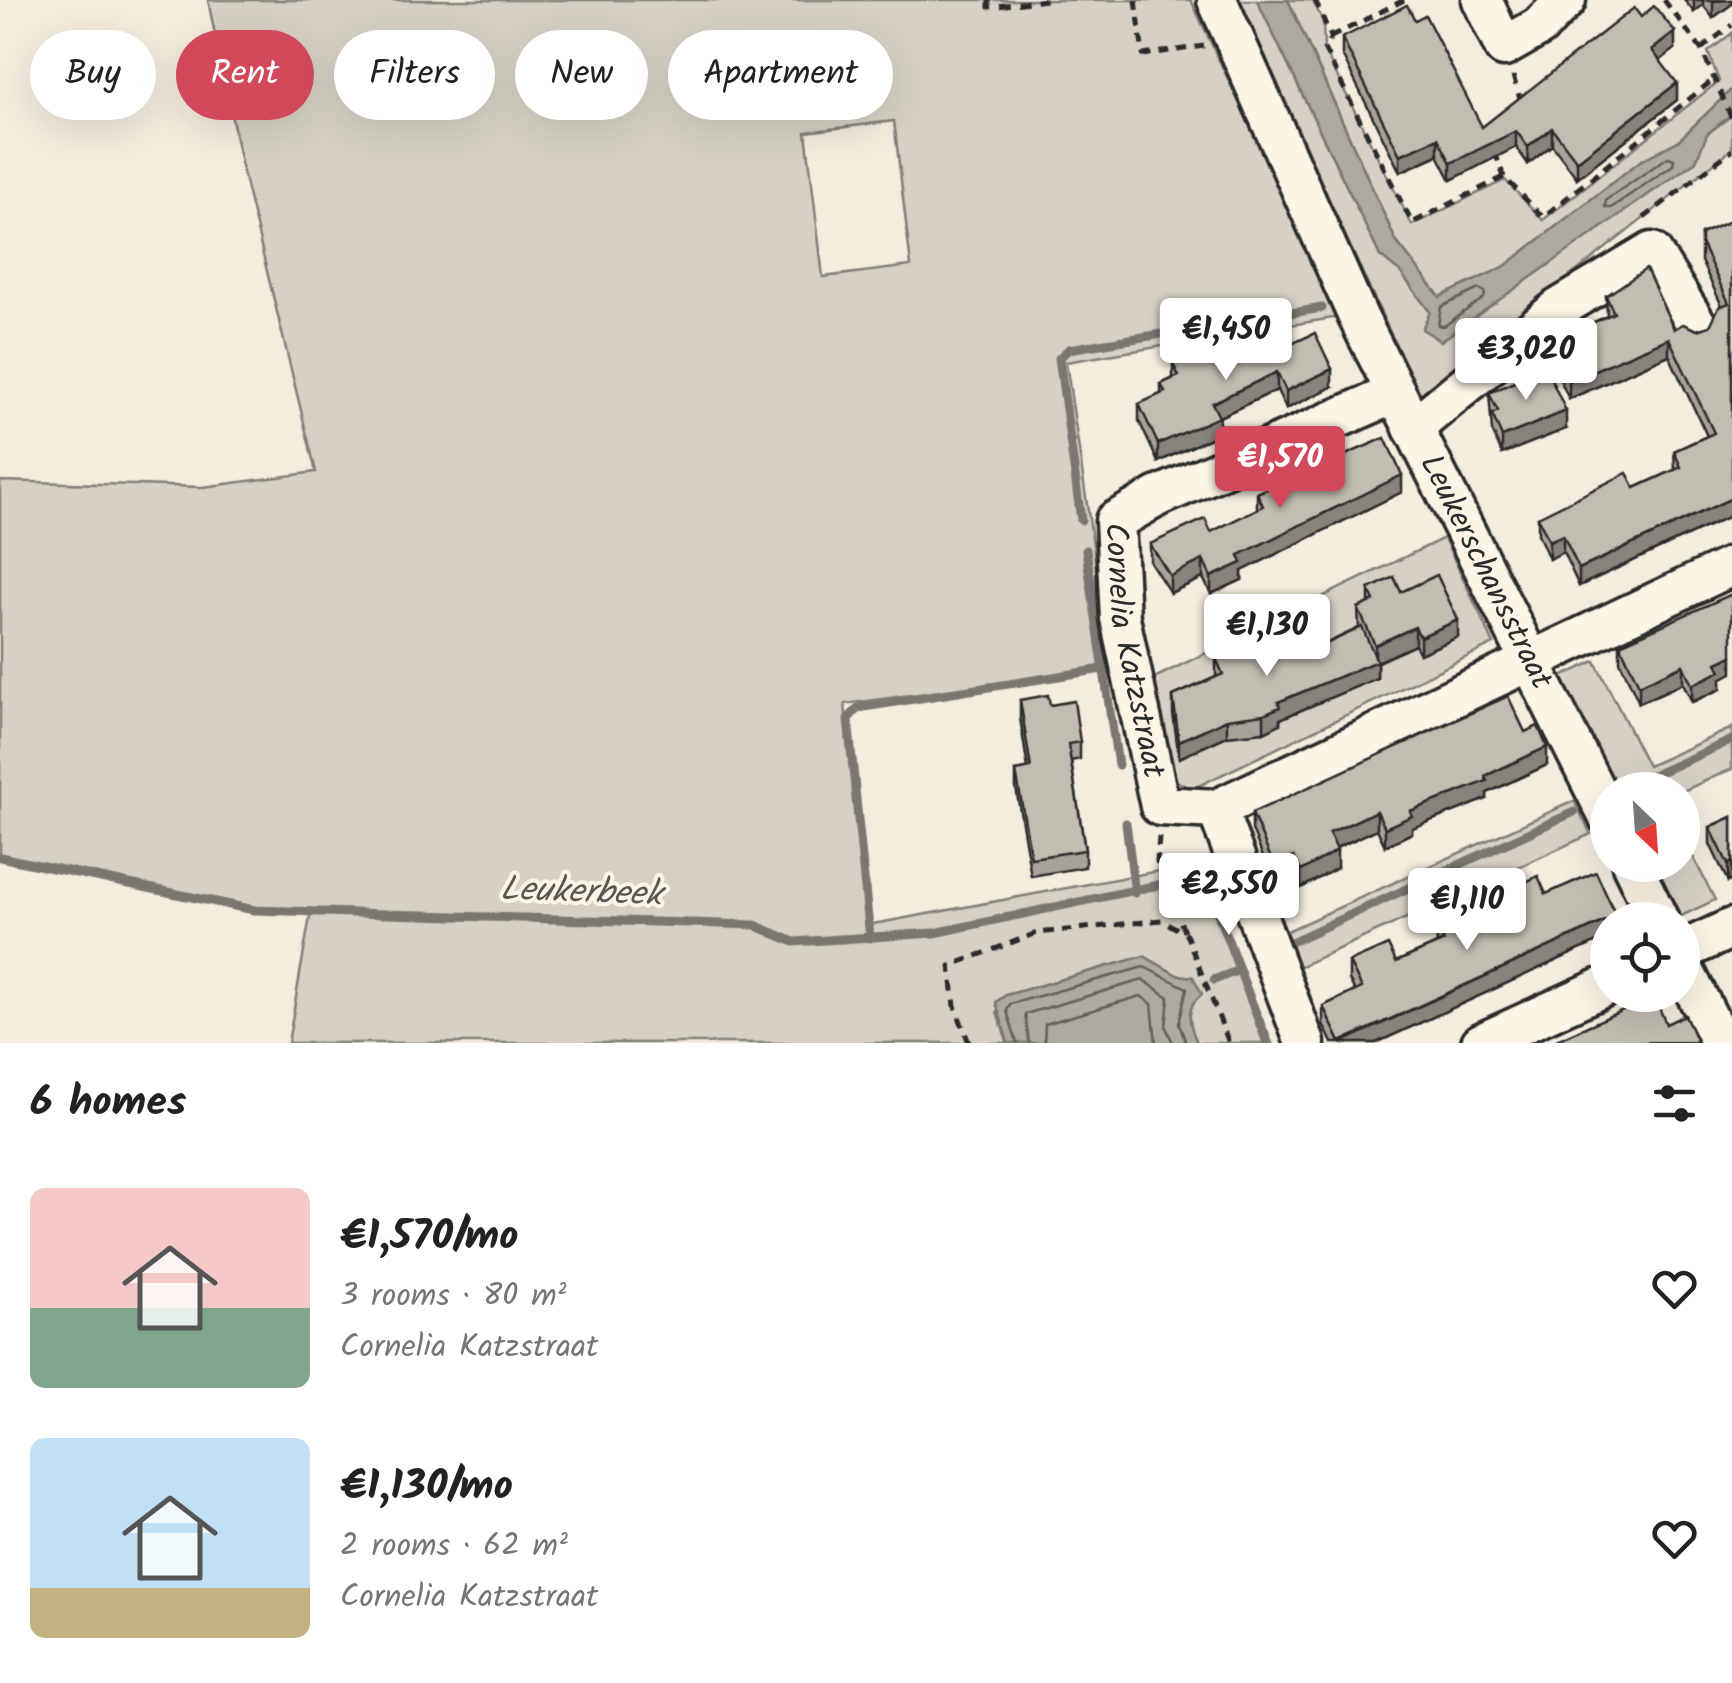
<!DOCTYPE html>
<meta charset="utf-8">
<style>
:root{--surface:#fff;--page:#f6f6f6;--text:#222;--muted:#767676;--accent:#d1495b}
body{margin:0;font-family:Kalam,sans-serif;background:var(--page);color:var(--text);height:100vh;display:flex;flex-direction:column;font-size:38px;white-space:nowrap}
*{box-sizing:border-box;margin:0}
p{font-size:32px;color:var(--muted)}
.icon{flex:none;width:55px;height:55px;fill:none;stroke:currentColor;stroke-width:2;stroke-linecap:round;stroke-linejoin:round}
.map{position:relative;height:1043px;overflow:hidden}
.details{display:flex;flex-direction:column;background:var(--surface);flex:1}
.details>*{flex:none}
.guide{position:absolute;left:30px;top:30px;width:1000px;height:90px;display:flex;gap:20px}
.needle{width:65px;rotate:155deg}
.fabs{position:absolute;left:1590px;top:772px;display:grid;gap:20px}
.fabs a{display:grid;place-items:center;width:110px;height:110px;border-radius:50%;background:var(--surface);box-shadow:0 10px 40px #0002;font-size:50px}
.price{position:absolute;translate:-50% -85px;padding:0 22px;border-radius:10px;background:#fff;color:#222;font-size:32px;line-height:65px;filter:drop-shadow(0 2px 5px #0008)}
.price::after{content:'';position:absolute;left:50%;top:60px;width:30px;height:22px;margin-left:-15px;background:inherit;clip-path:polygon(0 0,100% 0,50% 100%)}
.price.current{background:var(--accent);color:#fff}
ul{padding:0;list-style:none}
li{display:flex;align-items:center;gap:30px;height:250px;padding:0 30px}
li span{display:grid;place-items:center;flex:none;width:280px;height:200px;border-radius:15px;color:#555}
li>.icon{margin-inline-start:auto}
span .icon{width:120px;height:120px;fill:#fffc;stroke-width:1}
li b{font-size:42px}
h2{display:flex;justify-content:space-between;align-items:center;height:120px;padding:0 30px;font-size:42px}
.tag{padding:0 35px;border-radius:45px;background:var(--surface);box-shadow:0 10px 40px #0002;font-size:35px;line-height:90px}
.tag.current{background:var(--accent);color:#fff}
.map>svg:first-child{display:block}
.green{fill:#d6d1c4;stroke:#807e78;stroke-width:2.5;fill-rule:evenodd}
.water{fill:#afaaa0;stroke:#7a7771;stroke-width:2.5}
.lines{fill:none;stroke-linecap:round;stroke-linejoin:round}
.shore{stroke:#605e5a;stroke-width:2.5}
.stream{stroke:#7a7771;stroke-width:9}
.minor-casing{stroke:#2b2b2b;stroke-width:45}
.path{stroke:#2b2b2b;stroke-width:5;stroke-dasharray:10 8;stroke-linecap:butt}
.minor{stroke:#fcf5e5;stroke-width:38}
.wall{fill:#a7a398;stroke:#2b2b2b;stroke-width:2.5}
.shaded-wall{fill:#88847c;stroke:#2b2b2b;stroke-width:2.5}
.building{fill:#c2bdb1;stroke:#2b2b2b;stroke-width:2.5}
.labels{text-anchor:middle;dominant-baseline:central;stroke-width:8;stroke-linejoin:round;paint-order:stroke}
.street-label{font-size:32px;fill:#2b2b2b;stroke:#fcf5e5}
.water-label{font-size:35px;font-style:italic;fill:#595754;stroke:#fcf5e5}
</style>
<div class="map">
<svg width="1732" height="1043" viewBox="0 0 1732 1043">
<rect width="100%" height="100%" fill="#f4edde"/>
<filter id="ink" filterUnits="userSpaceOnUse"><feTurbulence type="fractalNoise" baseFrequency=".01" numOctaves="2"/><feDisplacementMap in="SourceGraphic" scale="20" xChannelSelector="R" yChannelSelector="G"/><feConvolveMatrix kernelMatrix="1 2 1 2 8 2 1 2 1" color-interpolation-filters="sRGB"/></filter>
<g filter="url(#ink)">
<g class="green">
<path d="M208 0H1191L1339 317 1066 362 1111 667 845 704 868 925 1202 863 1213 901 1272 1043H1197L1189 1024 1193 977 1177 975 1144 956 1006 995 997 1013 1008 1043H288L311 911 256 907 0 856V481L203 487 316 472 243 173ZM894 121 911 266 823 277 806 132Z"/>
<path d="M1236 0H1257L1380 256 1401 273 1430 312 1695 162 1707 134 1732 115V149L1419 395Z"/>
<path d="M1288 0H1312L1323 21 1324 50 1412 225 1505 180 1543 220 1719 81 1708 52 1732 33V89L1678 141 1640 161 1504 267 1440 297 1396 241Z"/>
<path d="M1444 538 1494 644 1192 789 1167 776 1150 680Z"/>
<path d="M1595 661 1648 766 1732 728V769L1683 791 1613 790 1557 679Z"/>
<path d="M1574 801 1591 834 1290 971 1276 936Z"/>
<path d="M1683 837 1715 900 1677 918 1650 865H1682Z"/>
</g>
<g class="water">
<path d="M1257 0H1288L1396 241 1440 297 1504 267 1640 161 1678 141 1732 89V114L1707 134 1696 161 1441 341 1422 329 1430 312 1401 273 1380 256Z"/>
<path d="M1144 956 1177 975 1193 977 1202 994C1184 1008 1189 1024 1197 1043H1008L996 1002 1006 995Z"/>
</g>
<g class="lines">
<g class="shore">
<path d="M1668 157 1674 159 1673 165 1611 208 1605 207 1606 200Z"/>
<path d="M1479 289 1485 292 1484 298 1444 326 1438 325 1441 307Z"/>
<path d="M1017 1043 1007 1011 1010 1004 1144 967 1187 988 1179 1024 1186 1043"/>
<path d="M1029 1043 1025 1014 1143 980 1169 997 1166 1027 1173 1043"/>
<path d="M1044 1043 1045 1024 1141 996 1152 1004 1156 1043"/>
</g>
<g class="stream">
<path d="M1081 520 1059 358 1069 349 1322 308"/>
<path d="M1086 550 1118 765"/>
<path d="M1620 790 1732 740"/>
<path d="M1126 823 1135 893"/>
<path d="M0 857 254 910 755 925 794 942 935 933 1158 885"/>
<path d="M1174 879 1201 869 1267 1043"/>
<path d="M870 938 848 719 858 708 1103 669"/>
<path d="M1289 943 1574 812"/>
<path d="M1214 980 1239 970"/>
</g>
<g class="minor-casing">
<g id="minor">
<path id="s1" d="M1217 0 1358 317 1608 816"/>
<path d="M1482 0 1504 47 1539 27 1566 0"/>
<path id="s2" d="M1396 393 1157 497 1115 521 1120 618 1160 806 1217 809 1732 566"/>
<path d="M1413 428 1559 308 1652 252 1697 325"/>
<path d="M1217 809 1305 1043"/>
<path d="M1632 865 1659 920"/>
<path d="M1682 951 1732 928"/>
<path d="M1682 966 1721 1043"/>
<path d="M1481 1043 1608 985"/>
</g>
</g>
<g class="path">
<path d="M989 0V7L1046 0"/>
<path d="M1136 0 1143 55 1204 46"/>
<path d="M1315 0 1331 37 1324 49 1412 223 1504 177 1543 217 1714 79"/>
<path d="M1664 0 1701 49 1732 119"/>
<path d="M1331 37 1404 0"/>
<path d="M1701 49 1732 25"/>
<path d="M1513 76 1520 99 1517 102"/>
<path d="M1495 152 1504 177"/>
<path d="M1644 218 1732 150"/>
<path d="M1159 837 1157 862 1184 931"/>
<path d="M969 1043 955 1006 950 966 1037 933 1162 920 1186 934 1229 1043"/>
</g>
<use href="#minor" class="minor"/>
</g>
<g class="wall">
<path d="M1684 0H1732L1713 18 1703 5 1694 12Z"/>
<path d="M1641 17 1675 49 1660 60 1677 100 1577 178 1552 145 1528 164 1516 147 1451 180 1438 155 1400 172 1342 55V38L1415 20 1482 127Z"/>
<path d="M1732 220V515L1579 586 1563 552 1549 559 1538 534V517L1635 488 1675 470 1674 451 1707 436 1669 355 1569 399 1551 360V342L1607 316 1606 296 1674 329 1697 330 1710 326 1722 306 1701 261V234Z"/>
<path d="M1228 363 1332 387 1286 409 1277 390 1219 417V434L1158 462 1139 421V404L1161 394V384L1173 378V364Z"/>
<path d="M1489 393 1566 429 1502 454 1492 431Z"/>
<path d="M1402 492 1242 571V580L1211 594 1203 578 1170 593 1150 562V544L1211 532 1257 509V493Z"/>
<path d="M1369 589 1401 592 1458 637 1420 654 1415 645 1377 662V678L1280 719V724L1264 732 1227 736 1179 758 1173 714V696L1216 677V658L1302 655 1359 628 1358 608 1369 604Z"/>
<path d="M1620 644 1721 679V689L1692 702 1683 683 1639 703 1620 661Z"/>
<path d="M1020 700 1050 705 1080 742V759L1071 761 1085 850V867L1031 876 1016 788V771L1028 769 1020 718Z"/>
<path d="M1525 732 1547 765 1487 793V799L1412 828V833L1385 846 1377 829 1336 848 1337 868 1301 888 1294 875 1274 884 1252 830V813Z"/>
<path d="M1732 817V880L1728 882 1710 844V827Z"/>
<path d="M1511 889 1546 894 1616 920H1608V937L1376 1043H1332L1323 1024V1006L1355 991 1349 980V962H1396L1437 944 1436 923 1471 928 1512 909Z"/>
</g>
<g class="shaded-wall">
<path d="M1694 0H1703V5L1694 12Z"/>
<path d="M1732 0V4L1713 18V1Z"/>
<path d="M1675 32V49L1652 67V50Z"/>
<path d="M1677 83V100L1577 178V161Z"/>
<path d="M1552 128V145L1528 164V147Z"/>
<path d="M1516 131V147L1451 180V163Z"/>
<path d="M1438 138V155L1400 172V155Z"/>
<path d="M1669 338V355L1569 399V381Z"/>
<path d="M1332 369V387L1286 409V391Z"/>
<path d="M1277 372V390L1219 417V434L1158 462V444L1212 403Z"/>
<path d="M1566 411V429L1502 454V437Z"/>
<path d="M1402 475V492L1242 571V580L1211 594V577L1239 555Z"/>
<path d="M1732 498V515L1579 586V569Z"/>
<path d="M1563 535V552L1549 559V541Z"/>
<path d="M1203 560V578L1170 593V576Z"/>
<path d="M1458 620V637L1420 654V637Z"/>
<path d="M1415 627V645L1377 662V678L1280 719V724L1264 732V714L1278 702 1375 661V645Z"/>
<path d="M1732 656V673L1721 679V689L1692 702V685L1717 663Z"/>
<path d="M1683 665V683L1639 703V685Z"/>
<path d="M1227 719V736L1179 758V741Z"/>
<path d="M1547 747V765L1487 793V799L1412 828V833L1385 846V828L1410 811Z"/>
<path d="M1377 811V829L1329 851V833Z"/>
<path d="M1337 850V868L1301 888V871Z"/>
<path d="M1294 857V875L1274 884V866Z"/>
<path d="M1732 862V880L1728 882V864Z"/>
<path d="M1616 916V920H1608V937L1376 1043H1340Z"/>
</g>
<g class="building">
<path d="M1407 5 1415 20 1425 15 1482 127 1634 8 1641 17 1654 6 1675 32 1652 50 1677 83 1577 161 1552 128 1528 147 1516 131 1451 163 1438 138 1400 155 1342 38Z"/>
<path d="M1732 220V498L1579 569 1563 535 1549 541 1538 517 1627 473 1635 488 1681 467 1674 451 1714 433 1669 338 1569 381 1551 342 1614 313 1606 296 1646 269 1674 329 1683 324 1697 330 1710 326 1719 307 1729 303 1701 243V234Z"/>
<path d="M1315 333 1332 369 1286 391 1277 372 1212 403 1219 417 1158 444 1139 404 1165 392 1161 384 1179 376 1173 364 1219 344 1228 363 1257 350 1270 354Z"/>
<path d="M1546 368 1566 411 1502 437 1492 414 1498 411 1489 393Z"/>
<path d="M1385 438 1402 475 1239 555 1242 563 1211 577 1203 560 1170 576 1150 544 1205 519 1211 532 1263 506 1257 493Z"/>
<path d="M1437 575 1458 620 1420 637 1415 627 1375 645 1358 608 1374 601 1369 589 1394 577 1401 592Z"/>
<path d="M1732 594V656L1717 663 1721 671 1692 685 1683 665 1639 685 1620 644Z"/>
<path d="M1362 627 1377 661 1278 702 1280 707 1264 714 1227 719 1179 741 1173 696 1223 674 1216 658 1234 656 1290 630 1302 655Z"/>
<path d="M1048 695 1050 705 1074 701 1080 742 1068 744 1085 850 1031 858 1016 771 1031 768 1020 700Z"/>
<path d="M1508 696 1525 732 1538 726 1547 747 1485 776 1487 781 1410 811 1412 816 1385 828 1377 811 1329 833 1337 850 1301 871 1294 857 1274 866 1252 813Z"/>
<path d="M1732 817V862L1728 864 1710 827Z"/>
<path d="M1596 872 1616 916 1340 1042 1323 1006 1362 988 1349 962 1388 945 1396 962 1444 941 1436 923 1463 911 1471 928 1519 906 1511 889 1538 876 1546 894Z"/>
<path d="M1654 996 1666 1024 1685 1015 1697 1042 1550 1043Z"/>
</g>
</g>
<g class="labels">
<g class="street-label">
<text stroke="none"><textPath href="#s1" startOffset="632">Leukerschansstraat</textPath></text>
<text stroke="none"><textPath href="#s2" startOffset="440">Cornelia Katzstraat</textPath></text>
</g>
<g class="water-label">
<text transform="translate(581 893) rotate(2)">Leukerbeek</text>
</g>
</g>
</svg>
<div class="fabs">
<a><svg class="needle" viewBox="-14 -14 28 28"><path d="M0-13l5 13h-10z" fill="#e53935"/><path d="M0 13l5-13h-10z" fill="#767676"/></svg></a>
<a><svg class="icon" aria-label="locate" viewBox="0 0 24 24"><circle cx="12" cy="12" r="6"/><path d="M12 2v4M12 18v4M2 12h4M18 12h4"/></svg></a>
</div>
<b class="price" style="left:1226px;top:383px">€1,450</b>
<b class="price" style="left:1526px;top:403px">€3,020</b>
<b class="price current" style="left:1280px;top:511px">€1,570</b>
<b class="price" style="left:1267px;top:679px">€1,130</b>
<b class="price" style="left:1229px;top:938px">€2,550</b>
<b class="price" style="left:1467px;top:953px">€1,110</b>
<div class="guide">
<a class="tag">Buy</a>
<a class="tag current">Rent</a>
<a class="tag">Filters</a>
<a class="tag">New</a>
<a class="tag">Apartment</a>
</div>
</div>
<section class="details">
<h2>6 homes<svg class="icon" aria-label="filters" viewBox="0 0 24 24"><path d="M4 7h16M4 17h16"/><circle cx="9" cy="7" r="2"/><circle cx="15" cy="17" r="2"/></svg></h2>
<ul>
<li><span style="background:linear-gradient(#f6c9c9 60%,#7fa58c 0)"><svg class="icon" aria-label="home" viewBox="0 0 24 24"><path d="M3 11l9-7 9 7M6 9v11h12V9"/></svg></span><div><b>€1,570/mo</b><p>3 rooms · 80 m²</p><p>Cornelia Katzstraat</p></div><svg class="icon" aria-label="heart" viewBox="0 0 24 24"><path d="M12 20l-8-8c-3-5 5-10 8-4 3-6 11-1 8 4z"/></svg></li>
<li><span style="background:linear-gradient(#bfe0f5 75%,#c2b280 0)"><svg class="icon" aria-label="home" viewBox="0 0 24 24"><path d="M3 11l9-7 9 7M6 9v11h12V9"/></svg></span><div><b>€1,130/mo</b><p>2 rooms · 62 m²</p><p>Cornelia Katzstraat</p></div><svg class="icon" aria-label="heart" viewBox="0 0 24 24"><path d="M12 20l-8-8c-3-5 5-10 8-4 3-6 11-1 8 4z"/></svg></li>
</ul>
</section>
